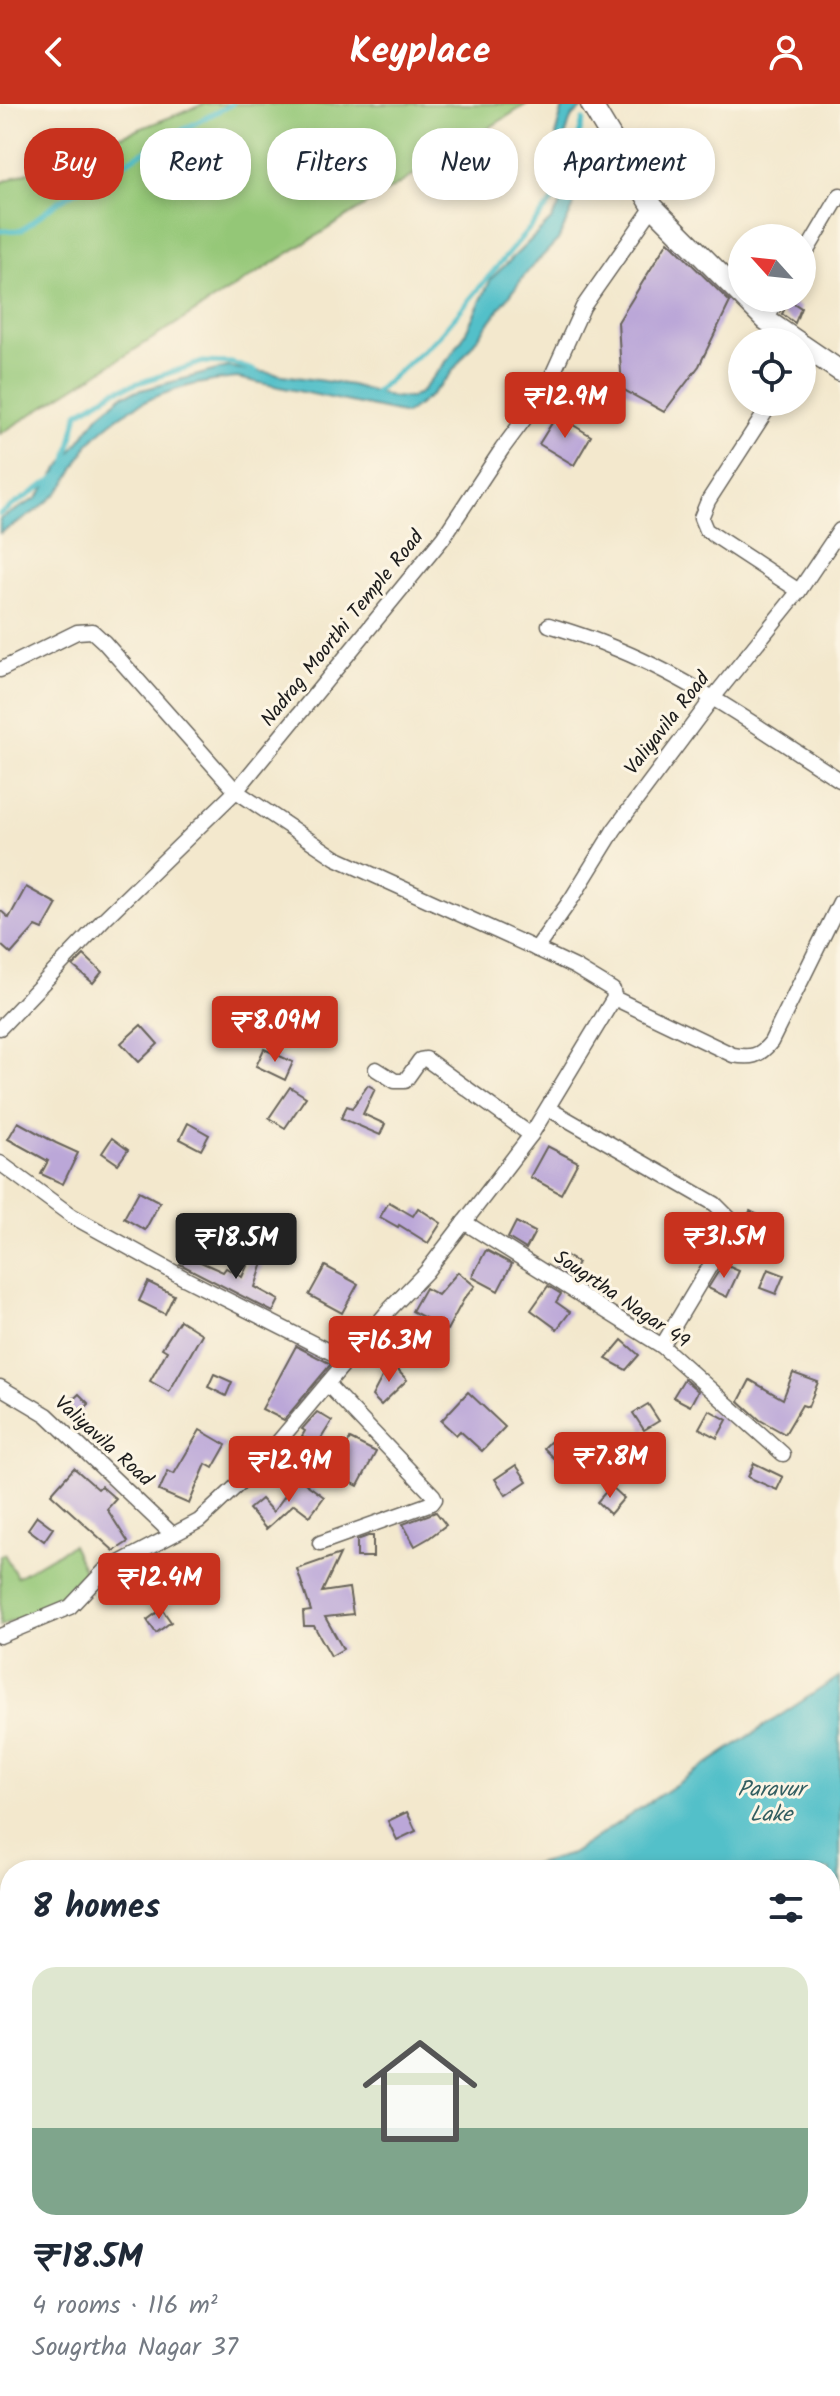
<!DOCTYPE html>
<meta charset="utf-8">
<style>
:root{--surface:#fff;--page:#f6f6f7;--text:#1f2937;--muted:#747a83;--line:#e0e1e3;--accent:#c8321e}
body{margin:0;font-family:Kalam,sans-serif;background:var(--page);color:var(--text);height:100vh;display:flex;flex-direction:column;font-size:30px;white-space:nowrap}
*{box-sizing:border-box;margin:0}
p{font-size:26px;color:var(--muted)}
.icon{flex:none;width:44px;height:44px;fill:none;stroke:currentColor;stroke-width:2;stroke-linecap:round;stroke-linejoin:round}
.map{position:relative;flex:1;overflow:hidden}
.side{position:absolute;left:0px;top:1756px;width:840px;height:536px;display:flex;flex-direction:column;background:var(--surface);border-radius:32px 32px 0 0;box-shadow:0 4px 12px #0003}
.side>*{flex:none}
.guide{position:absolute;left:24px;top:24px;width:792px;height:72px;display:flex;gap:16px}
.needle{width:52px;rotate:297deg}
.tools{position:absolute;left:728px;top:120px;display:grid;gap:16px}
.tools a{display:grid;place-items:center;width:88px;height:88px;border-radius:50%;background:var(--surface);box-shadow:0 4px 12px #0003;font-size:40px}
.price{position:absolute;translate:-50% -68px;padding:0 18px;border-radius:8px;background:var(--accent);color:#fff;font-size:26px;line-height:52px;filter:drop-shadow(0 2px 4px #0008)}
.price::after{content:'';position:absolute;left:50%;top:48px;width:24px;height:18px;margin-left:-12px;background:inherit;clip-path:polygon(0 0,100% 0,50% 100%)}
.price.selected{background:#222;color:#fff}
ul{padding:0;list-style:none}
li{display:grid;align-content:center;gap:16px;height:424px;padding:0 32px}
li+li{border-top:2px solid var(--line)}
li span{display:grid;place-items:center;height:248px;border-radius:24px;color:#555}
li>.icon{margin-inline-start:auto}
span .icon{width:144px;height:144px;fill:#fffc;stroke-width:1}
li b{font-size:34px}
h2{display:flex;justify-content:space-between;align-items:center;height:96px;padding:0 32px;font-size:34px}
.pill{padding:0 28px;border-radius:32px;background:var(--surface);box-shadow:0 4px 12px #0003;font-size:28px;line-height:72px}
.pill.selected{background:var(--accent);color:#fff}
header{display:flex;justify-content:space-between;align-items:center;height:104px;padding:0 32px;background:var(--accent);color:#fff;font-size:36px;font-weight:700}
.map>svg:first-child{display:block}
.green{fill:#94c777;stroke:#58724a;stroke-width:2}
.water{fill:#52c0c9;stroke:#376e72;stroke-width:2}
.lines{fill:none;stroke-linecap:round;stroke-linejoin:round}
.stream{stroke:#52c0c9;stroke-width:5}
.building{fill:#bba7d8}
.minor-casing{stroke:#67635a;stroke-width:17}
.secondary-casing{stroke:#67635a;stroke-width:23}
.minor{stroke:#fff;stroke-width:14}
.secondary{stroke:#fff;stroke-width:20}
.labels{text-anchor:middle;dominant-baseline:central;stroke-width:6;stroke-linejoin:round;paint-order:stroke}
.street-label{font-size:20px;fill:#1c1c1c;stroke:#fcf5e5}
.water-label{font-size:22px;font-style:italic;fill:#325e61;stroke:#fcf5e5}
</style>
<header><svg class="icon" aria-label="back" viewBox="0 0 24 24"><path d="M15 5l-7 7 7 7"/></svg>Keyplace<svg class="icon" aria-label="person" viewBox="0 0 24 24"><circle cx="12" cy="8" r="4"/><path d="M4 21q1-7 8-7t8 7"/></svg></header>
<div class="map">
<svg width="840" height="2292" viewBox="0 0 840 2292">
<rect width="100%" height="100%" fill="#fcf5e5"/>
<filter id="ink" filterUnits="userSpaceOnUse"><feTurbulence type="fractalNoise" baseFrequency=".0125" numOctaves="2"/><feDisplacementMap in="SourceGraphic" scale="16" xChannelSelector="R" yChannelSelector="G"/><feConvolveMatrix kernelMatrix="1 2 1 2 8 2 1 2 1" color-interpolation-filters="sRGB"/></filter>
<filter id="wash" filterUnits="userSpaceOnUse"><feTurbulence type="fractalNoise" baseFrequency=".006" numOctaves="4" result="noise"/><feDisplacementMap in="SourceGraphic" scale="32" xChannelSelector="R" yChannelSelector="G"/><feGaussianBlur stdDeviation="1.8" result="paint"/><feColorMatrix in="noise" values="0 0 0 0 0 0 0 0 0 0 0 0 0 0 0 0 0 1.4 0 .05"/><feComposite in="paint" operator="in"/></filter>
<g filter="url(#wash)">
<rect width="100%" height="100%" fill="#f3e8cd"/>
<g class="green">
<path d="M204 0H527L0 330V79Z"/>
<path d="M72 1441 84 1466 81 1484 69 1495 0 1522V1451L4 1450 17 1473Z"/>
</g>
<g class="water">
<path d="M564 0H581L584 3 571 14 565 33 566 44 577 76 573 104 558 136 528 167 448 273 429 293 406 310 237 274C186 278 129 296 93 335 80 349 75 367 64 381 48 401 22 417 0 429V415L37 394 99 311 123 291 228 263 351 281 392 293 410 294 421 288 450 253 464 232 491 175 551 116 564 95 556 28Z"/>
<path d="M840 1572V2256L830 2260V1766H515L571 1750Z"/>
<path d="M10 1905V2231L0 2234V1907Z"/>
</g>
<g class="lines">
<g class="stream">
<path d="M573 72 578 35 583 16"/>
<path d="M0 127 22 126 56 99 167 34 232 0"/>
<path d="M371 292 437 234 567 80"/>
<path d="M66 360 78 309 114 287 203 258 232 259 256 267"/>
<path d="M0 410 56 373"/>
</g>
</g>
<g id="blocks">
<g class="building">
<path d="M668 137 730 198 699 262 664 308 622 285 618 218Z"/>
<path d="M789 196 801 204 795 219 782 210Z"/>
<path d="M557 311 591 332 574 361 539 340Z"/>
<path d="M26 783 57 800 43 825 36 822 11 850 0 840V806L9 814Z"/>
<path d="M84 851 102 868 93 879 73 862Z"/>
<path d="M141 921 158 940 139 958 121 939Z"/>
<path d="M264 945 293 958 285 976 256 962Z"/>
<path d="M368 981 375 985 363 1010 385 1020 380 1031 341 1014 347 1002 352 1004Z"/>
<path d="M290 983 306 993 285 1024 269 1014Z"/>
<path d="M18 1018 56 1039 78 1049 63 1080 41 1070 48 1057 8 1035Z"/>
<path d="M188 1019 209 1031 201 1046 180 1035Z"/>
<path d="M112 1034 128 1046 118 1060 102 1049Z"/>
<path d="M547 1042 578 1058 561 1090 530 1073Z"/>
<path d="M139 1087 160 1098 145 1126 124 1114Z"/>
<path d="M389 1098 413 1112 418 1104 441 1119 428 1139 399 1121 398 1123 380 1113Z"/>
<path d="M750 1107 764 1114 755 1134 740 1127Z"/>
<path d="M516 1118 535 1128 526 1145 508 1134Z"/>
<path d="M486 1146 512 1160 498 1187 472 1173Z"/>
<path d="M561 1149 578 1159 571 1173 554 1162Z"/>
<path d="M185 1151 223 1168 226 1164 242 1173 251 1153 263 1159 255 1183 279 1196 273 1208 180 1160Z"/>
<path d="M723 1160 739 1167 727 1193 708 1184Z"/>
<path d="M325 1162 358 1180 342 1209 309 1191Z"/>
<path d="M768 1165 784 1171 776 1190 760 1184Z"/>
<path d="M458 1168 475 1182 464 1195 447 1226 412 1207 425 1184 438 1191Z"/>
<path d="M148 1178 174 1191 165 1210 139 1197Z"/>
<path d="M548 1182 561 1190 556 1198 570 1208 557 1225 531 1206Z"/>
<path d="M180 1216 202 1230 169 1288 150 1277 167 1247 162 1244Z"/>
<path d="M622 1236 639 1251 626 1266 606 1255Z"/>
<path d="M296 1242 331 1260 284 1316 262 1305Z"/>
<path d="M390 1258 407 1276 381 1301 372 1292Z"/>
<path d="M793 1269 818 1278 808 1303 802 1301 785 1330 760 1316 739 1297 750 1276 783 1295Z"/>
<path d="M214 1270 232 1278 226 1292 208 1283Z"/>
<path d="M684 1275 698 1287 690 1302 673 1293Z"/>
<path d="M468 1288 505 1323 482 1347 460 1327 456 1331 441 1317Z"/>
<path d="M79 1290 89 1300 76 1312 66 1302Z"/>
<path d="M648 1300 659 1317 644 1326 633 1309Z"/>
<path d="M709 1306 727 1316 717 1334 699 1324Z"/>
<path d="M317 1308 332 1317 317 1341 302 1332 305 1327 302 1325Z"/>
<path d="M200 1326 226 1341 213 1364 206 1360 189 1400 159 1387 168 1367 174 1370Z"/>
<path d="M555 1333 567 1345 556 1356 544 1344Z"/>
<path d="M350 1335 376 1348 358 1382 333 1369Z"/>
<path d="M754 1359 783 1373 777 1386 748 1373Z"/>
<path d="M516 1361 527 1377 506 1391 495 1375Z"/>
<path d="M74 1364 98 1385 101 1382 116 1395 107 1405 128 1438 114 1447 51 1390Z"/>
<path d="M298 1374 324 1393 310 1412 294 1400 266 1425 249 1405 261 1395 273 1408Z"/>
<path d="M611 1382 624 1394 610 1410 597 1398Z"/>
<path d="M436 1408 446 1421 429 1434 415 1442 403 1420Z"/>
<path d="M37 1412 53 1424 44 1437 28 1425Z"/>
<path d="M368 1432H373V1453H357V1436Z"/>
<path d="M340 1450 322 1488 349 1484 353 1510 325 1513 343 1545 331 1552 314 1522H304L303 1508 311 1507 297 1465Z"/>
<path d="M133 1464 148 1482 138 1490 123 1472Z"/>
<path d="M162 1505 171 1518 156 1529 147 1516Z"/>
<path d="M407 1708 416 1727 397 1736 388 1717Z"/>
</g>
</g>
</g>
<g filter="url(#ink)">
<use href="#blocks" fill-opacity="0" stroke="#67635a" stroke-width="2"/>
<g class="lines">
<g class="minor-casing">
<g id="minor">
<path d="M802 155 840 91"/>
<path d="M766 216 779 194"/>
<path d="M772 298 708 397 701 414 706 426 799 487"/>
<path d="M549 521C568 527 588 533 607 541 690 573 765 628 840 676"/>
<path d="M0 566 77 528 92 527 104 538 236 687 336 754 554 853 575 863 613 886 614 894 531 1031 426 1168 390 1205 258 1362 199 1417 104 1467 70 1503 0 1532"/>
<path d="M536 845 572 794 614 726 712 595 799 487 840 426"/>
<path d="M614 894 733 951C751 954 759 953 771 938L840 798"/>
<path d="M0 924 105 814 236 687 443 434 502 345 545 287 583 203 653 103"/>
<path d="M376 965 395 977H405L420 956 426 955 531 1031"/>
<path d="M549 1005 715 1100 730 1115 728 1131 723 1140 662 1242"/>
<path d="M0 1059 72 1112 186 1175 346 1256"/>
<path d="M464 1118 662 1242 783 1350"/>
<path d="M0 1283 47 1311 172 1430"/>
<path d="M320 1439 432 1399 435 1395 433 1391 327 1280"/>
<path d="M93 2282 95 2292"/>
<path d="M214 2282 218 2292"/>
<path d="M544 2282 547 2292"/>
<path d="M293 2292 324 2282"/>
</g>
</g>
<g class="secondary-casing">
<g id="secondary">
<path d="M591 0 653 103 742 192"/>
<path d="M744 194 766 216 798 238"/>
<path d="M802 241 840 267"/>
</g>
</g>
<use href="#minor" class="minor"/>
<use href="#secondary" class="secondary"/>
</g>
</g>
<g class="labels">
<g class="street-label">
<text transform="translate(343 525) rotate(-51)">Nadrag Moorthi Temple Road</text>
<text transform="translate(668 620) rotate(-52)">Valiyavila Road</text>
<text transform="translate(621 1196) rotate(34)">Sougrtha Nagar 49</text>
<text transform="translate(103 1338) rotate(42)">Valiyavila Road</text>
</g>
<g class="water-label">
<text x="771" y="1686">Paravur<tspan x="771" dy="25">Lake</tspan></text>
</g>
</g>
</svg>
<div class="tools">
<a><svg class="needle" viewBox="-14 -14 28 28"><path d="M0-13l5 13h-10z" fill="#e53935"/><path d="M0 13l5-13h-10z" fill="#747a83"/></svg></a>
<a><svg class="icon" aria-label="locate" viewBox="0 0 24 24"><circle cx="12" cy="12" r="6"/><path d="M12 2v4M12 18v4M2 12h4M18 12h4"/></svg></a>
</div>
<b class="price" style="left:565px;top:336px">₹12.9M</b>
<b class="price" style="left:275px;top:960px">₹8.09M</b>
<b class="price" style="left:724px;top:1176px">₹31.5M</b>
<b class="price selected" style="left:236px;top:1177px">₹18.5M</b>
<b class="price" style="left:389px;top:1280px">₹16.3M</b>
<b class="price" style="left:610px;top:1396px">₹7.8M</b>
<b class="price" style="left:289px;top:1400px">₹12.9M</b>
<b class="price" style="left:159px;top:1517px">₹12.4M</b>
<div class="guide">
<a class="pill selected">Buy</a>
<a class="pill">Rent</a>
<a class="pill">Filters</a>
<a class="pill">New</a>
<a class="pill">Apartment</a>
</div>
<section class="side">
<h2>8 homes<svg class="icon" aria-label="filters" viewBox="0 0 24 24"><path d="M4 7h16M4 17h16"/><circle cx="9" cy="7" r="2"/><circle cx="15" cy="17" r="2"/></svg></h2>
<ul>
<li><span style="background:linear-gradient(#dfe7d0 65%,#7fa58c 0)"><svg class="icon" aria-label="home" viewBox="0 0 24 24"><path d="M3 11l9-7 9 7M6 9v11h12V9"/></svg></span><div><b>₹18.5M</b><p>4 rooms · 116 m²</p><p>Sougrtha Nagar 37</p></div></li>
</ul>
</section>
</div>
